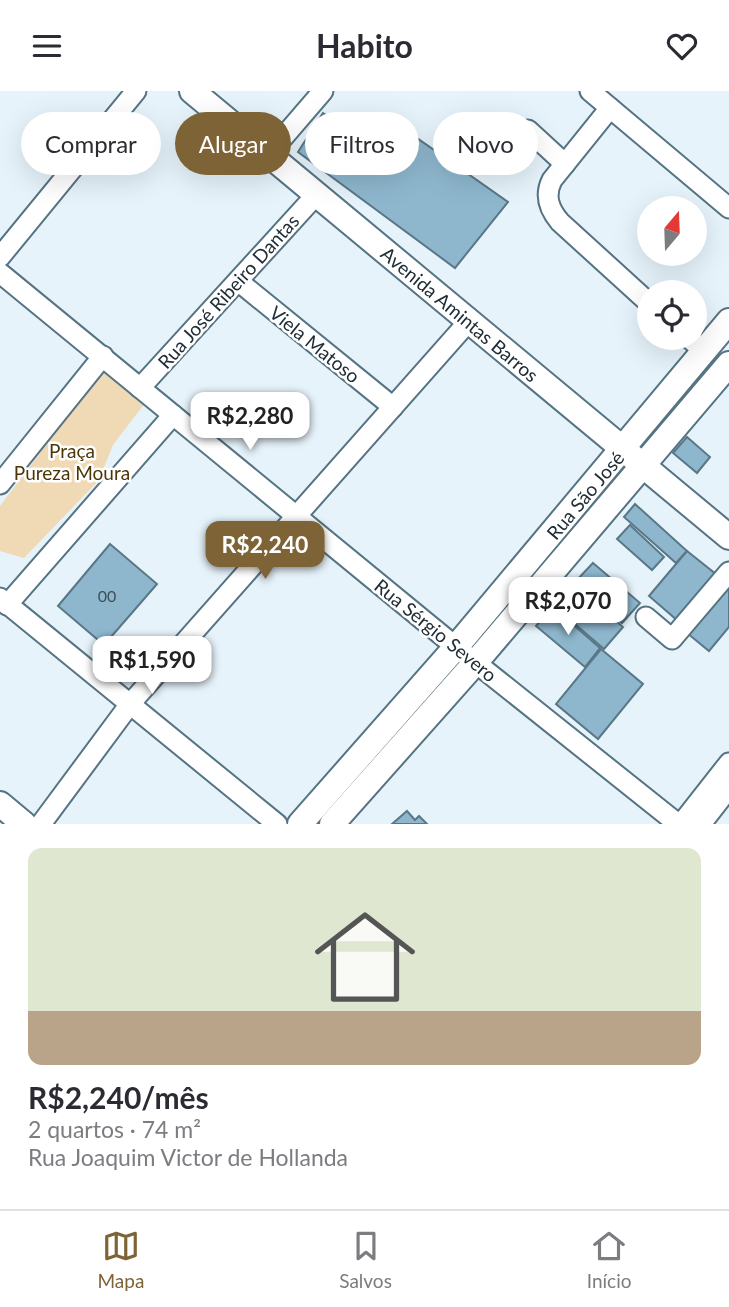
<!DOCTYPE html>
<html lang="pt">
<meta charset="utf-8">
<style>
:root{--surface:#fff;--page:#f2f2f3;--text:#2b2b33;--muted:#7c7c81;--line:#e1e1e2;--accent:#7d6335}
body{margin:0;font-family:Lato,sans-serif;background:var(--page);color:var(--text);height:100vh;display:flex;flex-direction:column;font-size:26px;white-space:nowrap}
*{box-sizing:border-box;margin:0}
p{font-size:23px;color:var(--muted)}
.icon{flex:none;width:38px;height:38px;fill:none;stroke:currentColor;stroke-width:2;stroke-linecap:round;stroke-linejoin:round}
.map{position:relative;height:733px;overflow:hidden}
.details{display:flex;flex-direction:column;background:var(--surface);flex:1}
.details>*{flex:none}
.guide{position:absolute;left:21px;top:21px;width:688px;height:63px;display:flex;gap:14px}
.needle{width:46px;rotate:19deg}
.controls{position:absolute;left:637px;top:105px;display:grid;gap:14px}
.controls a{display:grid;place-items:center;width:70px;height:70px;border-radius:50%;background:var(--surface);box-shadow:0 7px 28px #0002;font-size:35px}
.price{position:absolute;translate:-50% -60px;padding:0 16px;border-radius:14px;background:#fff;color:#222;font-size:23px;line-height:46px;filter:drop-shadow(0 2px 4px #0008)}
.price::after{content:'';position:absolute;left:50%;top:42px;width:21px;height:16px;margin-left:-10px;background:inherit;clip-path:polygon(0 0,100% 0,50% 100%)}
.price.active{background:var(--accent);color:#fff}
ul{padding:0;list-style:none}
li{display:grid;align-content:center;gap:14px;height:371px;padding:0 28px}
li span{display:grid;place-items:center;height:217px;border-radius:14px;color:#555}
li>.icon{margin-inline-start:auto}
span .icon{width:126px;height:126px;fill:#fffc;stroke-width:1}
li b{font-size:30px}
.chip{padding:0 24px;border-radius:32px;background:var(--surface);box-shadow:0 7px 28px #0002;font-size:24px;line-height:63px}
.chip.active{background:var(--accent);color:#fff}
header{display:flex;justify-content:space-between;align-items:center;height:91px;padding:0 28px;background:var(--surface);font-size:32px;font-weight:700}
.tab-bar{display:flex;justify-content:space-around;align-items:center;height:98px;border-top:2px solid var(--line);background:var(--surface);font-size:19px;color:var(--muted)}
.tab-bar a{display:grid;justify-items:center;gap:4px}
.tab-bar .active{color:var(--accent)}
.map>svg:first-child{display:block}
.green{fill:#f0dab5}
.building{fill:#8eb7ce;stroke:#597787;stroke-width:2}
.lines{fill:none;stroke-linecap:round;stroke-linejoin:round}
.minor-casing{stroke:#557383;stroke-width:23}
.major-casing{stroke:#557383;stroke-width:28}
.minor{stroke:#fff;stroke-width:19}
.major{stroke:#fff;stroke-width:24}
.labels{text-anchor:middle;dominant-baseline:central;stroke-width:5;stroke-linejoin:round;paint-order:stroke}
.number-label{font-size:16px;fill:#3c505a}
.street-label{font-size:19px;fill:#202d34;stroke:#fff}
.park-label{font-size:19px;fill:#4d3606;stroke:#fff}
</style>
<header><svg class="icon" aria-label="menu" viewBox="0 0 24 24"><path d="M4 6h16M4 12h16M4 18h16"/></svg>Habito<svg class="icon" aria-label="heart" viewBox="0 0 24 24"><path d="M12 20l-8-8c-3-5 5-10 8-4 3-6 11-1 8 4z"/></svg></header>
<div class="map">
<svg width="729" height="733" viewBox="0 0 729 733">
<rect width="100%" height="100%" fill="#e6f3fa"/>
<path class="green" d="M104 277 148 308 113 354 99 389 24 467 0 460V415Z"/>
<g class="building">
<path d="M323 22 384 65 404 38 508 111 455 177 298 61Z"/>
<path d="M687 346 710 366 697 382 673 362Z"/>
<path d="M635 413 687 460 676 472 624 426Z"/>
<path d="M630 434 664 466 652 479 617 448Z"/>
<path d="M110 453 157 493 104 554 58 515Z"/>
<path d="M687 460 717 484 678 530 649 505Z"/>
<path d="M593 472 640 512 622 532 575 491Z"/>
<path d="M573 493 623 536 604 558 554 515Z"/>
<path d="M729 494V536L709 560 687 542Z"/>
<path d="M553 516 600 557 585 576 536 535Z"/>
<path d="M601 558 643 593 598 648 556 613Z"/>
<path d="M407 720 415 729 419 725 427 733H392Z"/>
</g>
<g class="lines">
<g class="minor-casing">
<g id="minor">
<path d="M590 0 729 117"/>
<path d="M610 17 552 89C544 105 549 118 560 131L649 212"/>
<path d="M528 39 565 73"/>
<path d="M268 64 323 0"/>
<path d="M0 166 136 0"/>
<path d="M0 182 456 556 678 733"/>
<path d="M238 190 393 316"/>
<path d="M689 247 704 260"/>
<path d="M140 297 316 104"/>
<path d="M0 393 103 265"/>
<path d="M0 507 277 733"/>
<path d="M7 514 173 324"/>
<path d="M646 526 672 548 729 481"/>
<path d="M41 733 130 613 469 230"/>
<path d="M681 733 729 672"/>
<path d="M701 733 729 697"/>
</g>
</g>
<g class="major-casing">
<g id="major">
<path d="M192 0 729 446"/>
<path d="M0 713 24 733"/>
<path d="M300 733 456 556 729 230"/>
<path d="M332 733 475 572 729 273"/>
</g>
</g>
<use href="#minor" class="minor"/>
<use href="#major" class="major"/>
</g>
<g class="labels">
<g class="number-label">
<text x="107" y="504">00</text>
</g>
<g class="street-label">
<text transform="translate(228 200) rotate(-48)">Rua José Ribeiro Dantas</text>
<text transform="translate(460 223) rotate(40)">Avenida Amintas Barros</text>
<text transform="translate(315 253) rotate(39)">Viela Matoso</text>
<text transform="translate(585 404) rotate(-50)">Rua São José</text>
<text transform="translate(436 539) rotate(39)">Rua Sérgio Severo</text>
</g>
<g class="park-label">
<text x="72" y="359">Praça<tspan x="72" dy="22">Pureza Moura</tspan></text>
</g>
</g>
</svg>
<div class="controls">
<a><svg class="needle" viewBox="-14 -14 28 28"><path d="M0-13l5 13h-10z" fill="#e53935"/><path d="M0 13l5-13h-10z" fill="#7c7c81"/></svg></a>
<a><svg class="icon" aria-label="locate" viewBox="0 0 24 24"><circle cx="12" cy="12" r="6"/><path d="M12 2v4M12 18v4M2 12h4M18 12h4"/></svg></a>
</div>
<b class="price" style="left:250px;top:361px">R$2,280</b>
<b class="price active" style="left:265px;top:490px">R$2,240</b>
<b class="price" style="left:568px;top:546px">R$2,070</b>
<b class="price" style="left:152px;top:605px">R$1,590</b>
<div class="guide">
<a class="chip">Comprar</a>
<a class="chip active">Alugar</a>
<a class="chip">Filtros</a>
<a class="chip">Novo</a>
</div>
</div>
<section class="details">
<ul>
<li><span style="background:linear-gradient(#dfe7d0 75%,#b9a48a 0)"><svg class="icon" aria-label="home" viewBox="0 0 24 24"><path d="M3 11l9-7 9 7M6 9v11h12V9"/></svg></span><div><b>R$2,240/mês</b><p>2 quartos · 74 m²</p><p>Rua Joaquim Victor de Hollanda</p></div></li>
</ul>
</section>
<nav class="tab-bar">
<a class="active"><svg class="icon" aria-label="map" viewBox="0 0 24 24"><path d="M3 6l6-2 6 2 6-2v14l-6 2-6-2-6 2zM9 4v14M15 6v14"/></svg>Mapa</a>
<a><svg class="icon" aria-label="saved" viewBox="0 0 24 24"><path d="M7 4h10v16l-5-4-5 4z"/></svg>Salvos</a>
<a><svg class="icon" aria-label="home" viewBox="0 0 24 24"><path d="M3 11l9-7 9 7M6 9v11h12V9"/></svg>Início</a>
</nav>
